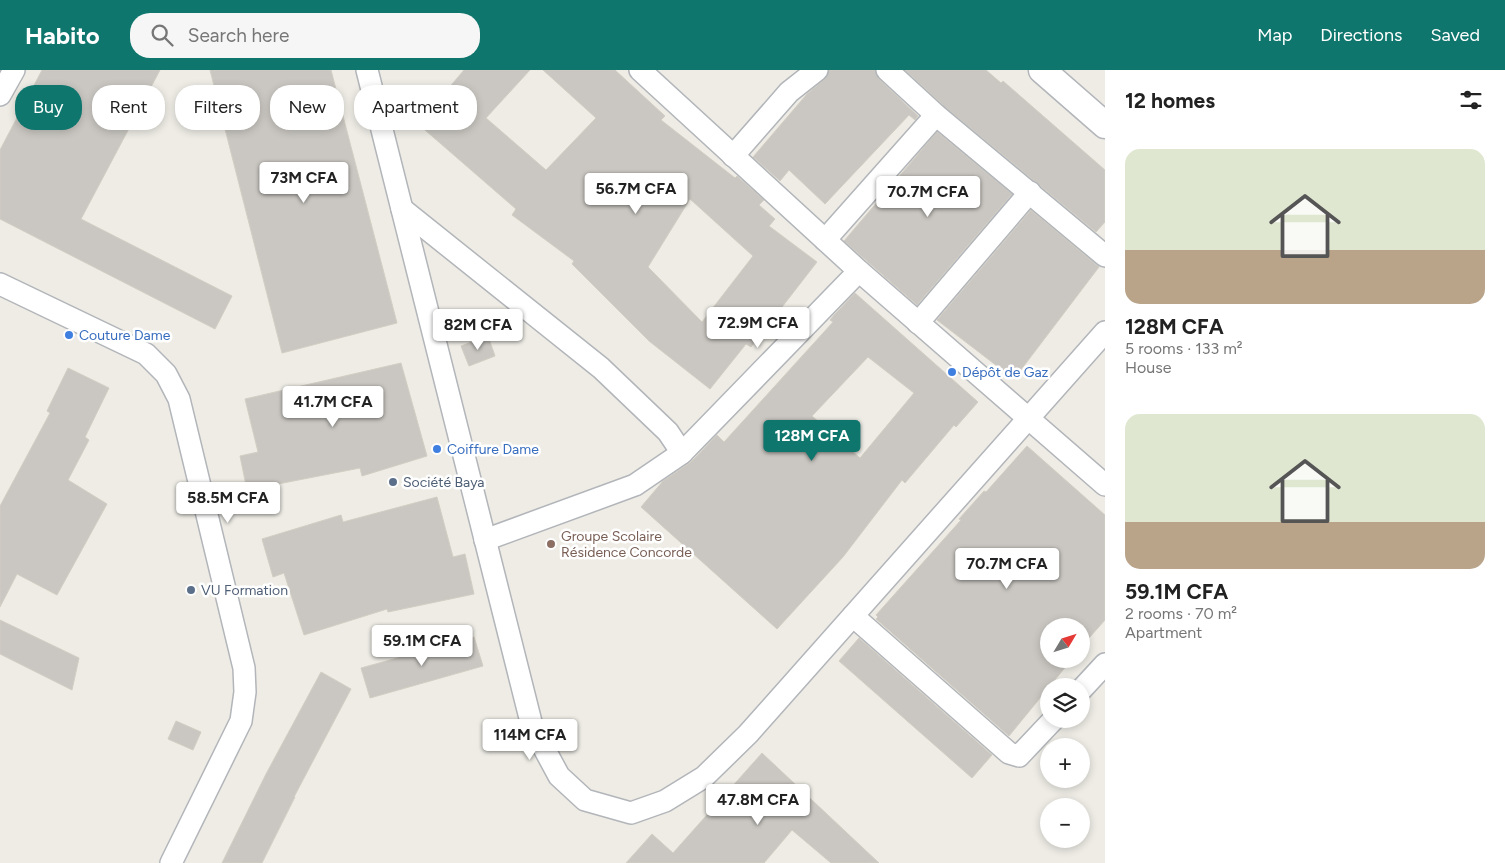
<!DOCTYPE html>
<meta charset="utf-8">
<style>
:root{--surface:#fff;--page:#f6f6f6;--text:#222;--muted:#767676;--accent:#0f766e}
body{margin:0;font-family:Figtree,sans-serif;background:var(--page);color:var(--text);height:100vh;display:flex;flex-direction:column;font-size:19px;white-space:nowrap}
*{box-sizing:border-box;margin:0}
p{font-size:16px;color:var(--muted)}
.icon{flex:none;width:28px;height:28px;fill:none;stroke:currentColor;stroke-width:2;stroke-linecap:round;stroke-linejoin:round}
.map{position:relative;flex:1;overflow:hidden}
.sheet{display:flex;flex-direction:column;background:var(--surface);width:400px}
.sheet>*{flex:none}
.banner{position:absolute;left:15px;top:15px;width:475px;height:45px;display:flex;gap:10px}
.needle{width:32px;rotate:52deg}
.controls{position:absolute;left:1040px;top:548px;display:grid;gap:10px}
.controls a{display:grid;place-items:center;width:50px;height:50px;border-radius:50%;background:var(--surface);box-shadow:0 2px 8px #0003;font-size:25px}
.price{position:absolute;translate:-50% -42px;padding:0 11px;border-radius:5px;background:#fff;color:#222;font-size:16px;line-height:32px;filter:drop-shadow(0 1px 2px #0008)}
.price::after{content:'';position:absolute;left:50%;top:30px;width:15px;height:11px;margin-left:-8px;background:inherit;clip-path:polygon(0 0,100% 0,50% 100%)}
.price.on{background:var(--accent);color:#fff}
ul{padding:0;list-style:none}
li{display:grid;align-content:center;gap:10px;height:265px;padding:0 20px}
li span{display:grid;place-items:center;height:155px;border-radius:15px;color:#555}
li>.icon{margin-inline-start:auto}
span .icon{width:90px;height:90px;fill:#fffc;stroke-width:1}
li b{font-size:21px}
h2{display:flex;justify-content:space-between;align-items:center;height:60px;padding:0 20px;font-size:21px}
.pill{padding:0 18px;border-radius:20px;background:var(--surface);box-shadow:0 2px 8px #0003;font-size:18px;line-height:45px}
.pill.on{background:var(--accent);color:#fff}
header{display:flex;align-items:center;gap:30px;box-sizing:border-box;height:70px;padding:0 25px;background:var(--accent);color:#fff}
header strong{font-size:24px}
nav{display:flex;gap:28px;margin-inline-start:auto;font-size:18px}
.search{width:350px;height:45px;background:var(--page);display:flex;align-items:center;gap:12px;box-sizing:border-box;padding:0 18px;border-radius:20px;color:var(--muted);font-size:19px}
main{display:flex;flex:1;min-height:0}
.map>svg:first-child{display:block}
.building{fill:#cac7c2;stroke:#d2cec3;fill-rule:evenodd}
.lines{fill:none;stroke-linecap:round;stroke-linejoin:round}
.minor-casing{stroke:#b2b5b9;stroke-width:24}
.tertiary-casing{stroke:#b2b5b9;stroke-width:29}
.minor{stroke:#fff;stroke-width:21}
.tertiary{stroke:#fff;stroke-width:26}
.shop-dot{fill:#3f7fe0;stroke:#fff;stroke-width:2}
.service-dot{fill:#5c6f8a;stroke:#fff;stroke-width:2}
.education-dot{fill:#8d6e63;stroke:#fff;stroke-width:2}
.labels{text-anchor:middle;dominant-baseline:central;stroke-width:5;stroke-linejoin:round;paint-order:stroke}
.shop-label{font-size:14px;fill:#366cbe;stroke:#fff;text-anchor:start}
.service-label{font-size:14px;fill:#4e5e75;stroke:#fff;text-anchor:start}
.education-label{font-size:14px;fill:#785e54;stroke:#fff;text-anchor:start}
</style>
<header>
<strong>Habito</strong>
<div class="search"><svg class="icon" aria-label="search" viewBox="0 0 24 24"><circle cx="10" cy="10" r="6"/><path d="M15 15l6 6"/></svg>Search here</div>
<nav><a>Map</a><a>Directions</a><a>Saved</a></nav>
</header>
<main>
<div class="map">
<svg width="1105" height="793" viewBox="0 0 1105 793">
<rect width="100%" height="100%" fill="#eeece5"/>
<g class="building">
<path d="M42 0H160L81 149 232 226 215 259 0 149V80Z"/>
<path d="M210 0H331L397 253 282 283Z"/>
<path d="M464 0H530L486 48 546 100 596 48 543 0H615L665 46 661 50 735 108 737 106 764 130 759 135 775 149 769 156 817 192 751 277 746 274 710 319 649 271 572 194 574 191 512 145 516 139 418 54ZM690 129 753 186 702 252 648 197Z"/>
<path d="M829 0H875L879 9 918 46 915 50 909 45 825 134 789 100 780 111 753 87 807 24 825 9Z"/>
<path d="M905 0H986L1001 13 1003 11 1105 100V152L1096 162 944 36Z"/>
<path d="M937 62 1012 124 917 235 844 171Z"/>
<path d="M1031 140 1099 197 1014 309 937 250Z"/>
<path d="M855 223 978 332 956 357 954 355 905 413 902 410 843 487 777 559 641 437 663 411 691 392 717 365 724 372 833 252 830 250 834 245ZM868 287 914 323 860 388 812 346Z"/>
<path d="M488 266 495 286 469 296 461 276Z"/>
<path d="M401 293 427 386 362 406 360 398 247 420 240 386 258 382 245 329Z"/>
<path d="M68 298 109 318 85 367 89 370 68 410 107 434 57 525 17 504 0 537V436L50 343 47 341Z"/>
<path d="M1027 376 1105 445V550L1081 577V556H1049V589H1072L1009 666 876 549 878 547 876 545 961 450 959 449 984 421 986 422Z"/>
<path d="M437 427 453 487 465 484 474 524 388 542 387 539 304 565 284 503 273 507 262 469 341 445 343 452Z"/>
<path d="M0 550 79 588 72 620 0 584Z"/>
<path d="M474 567 483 596 370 628 361 598Z"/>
<path d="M859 568 992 685 972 708 839 591Z"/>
<path d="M321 602 351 619 294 727H295L262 793H222L266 704Z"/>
<path d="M176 651 201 662 193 680 168 669Z"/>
<path d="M762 683 879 793H831L792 760 764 793H626L652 764 673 783Z"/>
</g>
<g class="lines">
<g class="minor-casing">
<g id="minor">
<path d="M367 0 532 656 559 706 585 730 631 743 665 731 704 707 748 664 1105 262"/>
<path d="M640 0 859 201 1105 415"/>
<path d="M887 0 936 45 1105 186"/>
<path d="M0 25 14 0"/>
<path d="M733 86 789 22 817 0"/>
<path d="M402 139 601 298 668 362 682 383 635 415 485 470"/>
<path d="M825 170 936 45"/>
<path d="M0 214 146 284 166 304 179 329 244 598 245 622 241 651 171 793"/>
<path d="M918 253 1030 122"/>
<path d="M682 383 859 201"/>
<path d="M853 546 1009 683 1019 686 1054 649"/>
<path d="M1081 620 1105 594"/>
</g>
</g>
<g class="tertiary-casing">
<path id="tertiary" d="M1042 0 1105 55"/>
</g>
<use href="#minor" class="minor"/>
<use href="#tertiary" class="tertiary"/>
</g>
<g class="shop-dot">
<circle cx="69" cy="265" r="5"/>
<circle cx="952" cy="302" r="5"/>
<circle cx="437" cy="379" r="5"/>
</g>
<g class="service-dot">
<circle cx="393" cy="412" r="5"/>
<circle cx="191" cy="520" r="5"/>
</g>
<circle class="education-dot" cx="551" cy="474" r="5"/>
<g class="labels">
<g class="shop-label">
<text x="79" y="265">Couture Dame</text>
<text x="962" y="302">Dépôt de Gaz</text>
<text x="447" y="379">Coiffure Dame</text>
</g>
<g class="service-label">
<text x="403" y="412">Société Baya</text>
<text x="201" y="520">VU Formation</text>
</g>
<g class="education-label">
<text x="561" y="466">Groupe Scolaire<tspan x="561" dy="16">Résidence Concorde</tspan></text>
</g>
</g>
</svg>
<div class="controls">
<a><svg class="needle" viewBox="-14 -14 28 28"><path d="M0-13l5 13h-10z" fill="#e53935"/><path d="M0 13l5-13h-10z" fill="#767676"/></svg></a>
<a><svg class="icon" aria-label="layers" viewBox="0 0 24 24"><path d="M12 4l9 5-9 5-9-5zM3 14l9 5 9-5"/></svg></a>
<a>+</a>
<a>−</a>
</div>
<b class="price" style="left:304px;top:134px">73M CFA</b>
<b class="price" style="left:636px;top:145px">56.7M CFA</b>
<b class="price" style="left:928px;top:148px">70.7M CFA</b>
<b class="price" style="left:758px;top:279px">72.9M CFA</b>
<b class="price" style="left:478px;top:281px">82M CFA</b>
<b class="price" style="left:333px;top:358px">41.7M CFA</b>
<b class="price on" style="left:812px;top:392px">128M CFA</b>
<b class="price" style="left:228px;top:454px">58.5M CFA</b>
<b class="price" style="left:1007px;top:520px">70.7M CFA</b>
<b class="price" style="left:422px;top:597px">59.1M CFA</b>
<b class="price" style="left:530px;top:691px">114M CFA</b>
<b class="price" style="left:758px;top:756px">47.8M CFA</b>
<div class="banner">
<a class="pill on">Buy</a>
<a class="pill">Rent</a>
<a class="pill">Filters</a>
<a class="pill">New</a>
<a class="pill">Apartment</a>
</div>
</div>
<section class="sheet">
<h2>12 homes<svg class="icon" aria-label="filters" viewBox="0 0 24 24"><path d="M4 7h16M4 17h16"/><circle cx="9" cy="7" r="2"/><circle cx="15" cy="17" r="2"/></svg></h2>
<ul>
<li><span style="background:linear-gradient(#dfe7d0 65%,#b9a48a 0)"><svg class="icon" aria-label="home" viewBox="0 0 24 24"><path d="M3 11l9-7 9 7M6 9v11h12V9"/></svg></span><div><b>128M CFA</b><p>5 rooms · 133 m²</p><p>House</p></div></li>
<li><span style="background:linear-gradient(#dfe7d0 70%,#b9a48a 0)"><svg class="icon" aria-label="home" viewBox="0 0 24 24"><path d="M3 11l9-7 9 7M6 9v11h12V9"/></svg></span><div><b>59.1M CFA</b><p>2 rooms · 70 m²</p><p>Apartment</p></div></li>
</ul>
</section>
</main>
